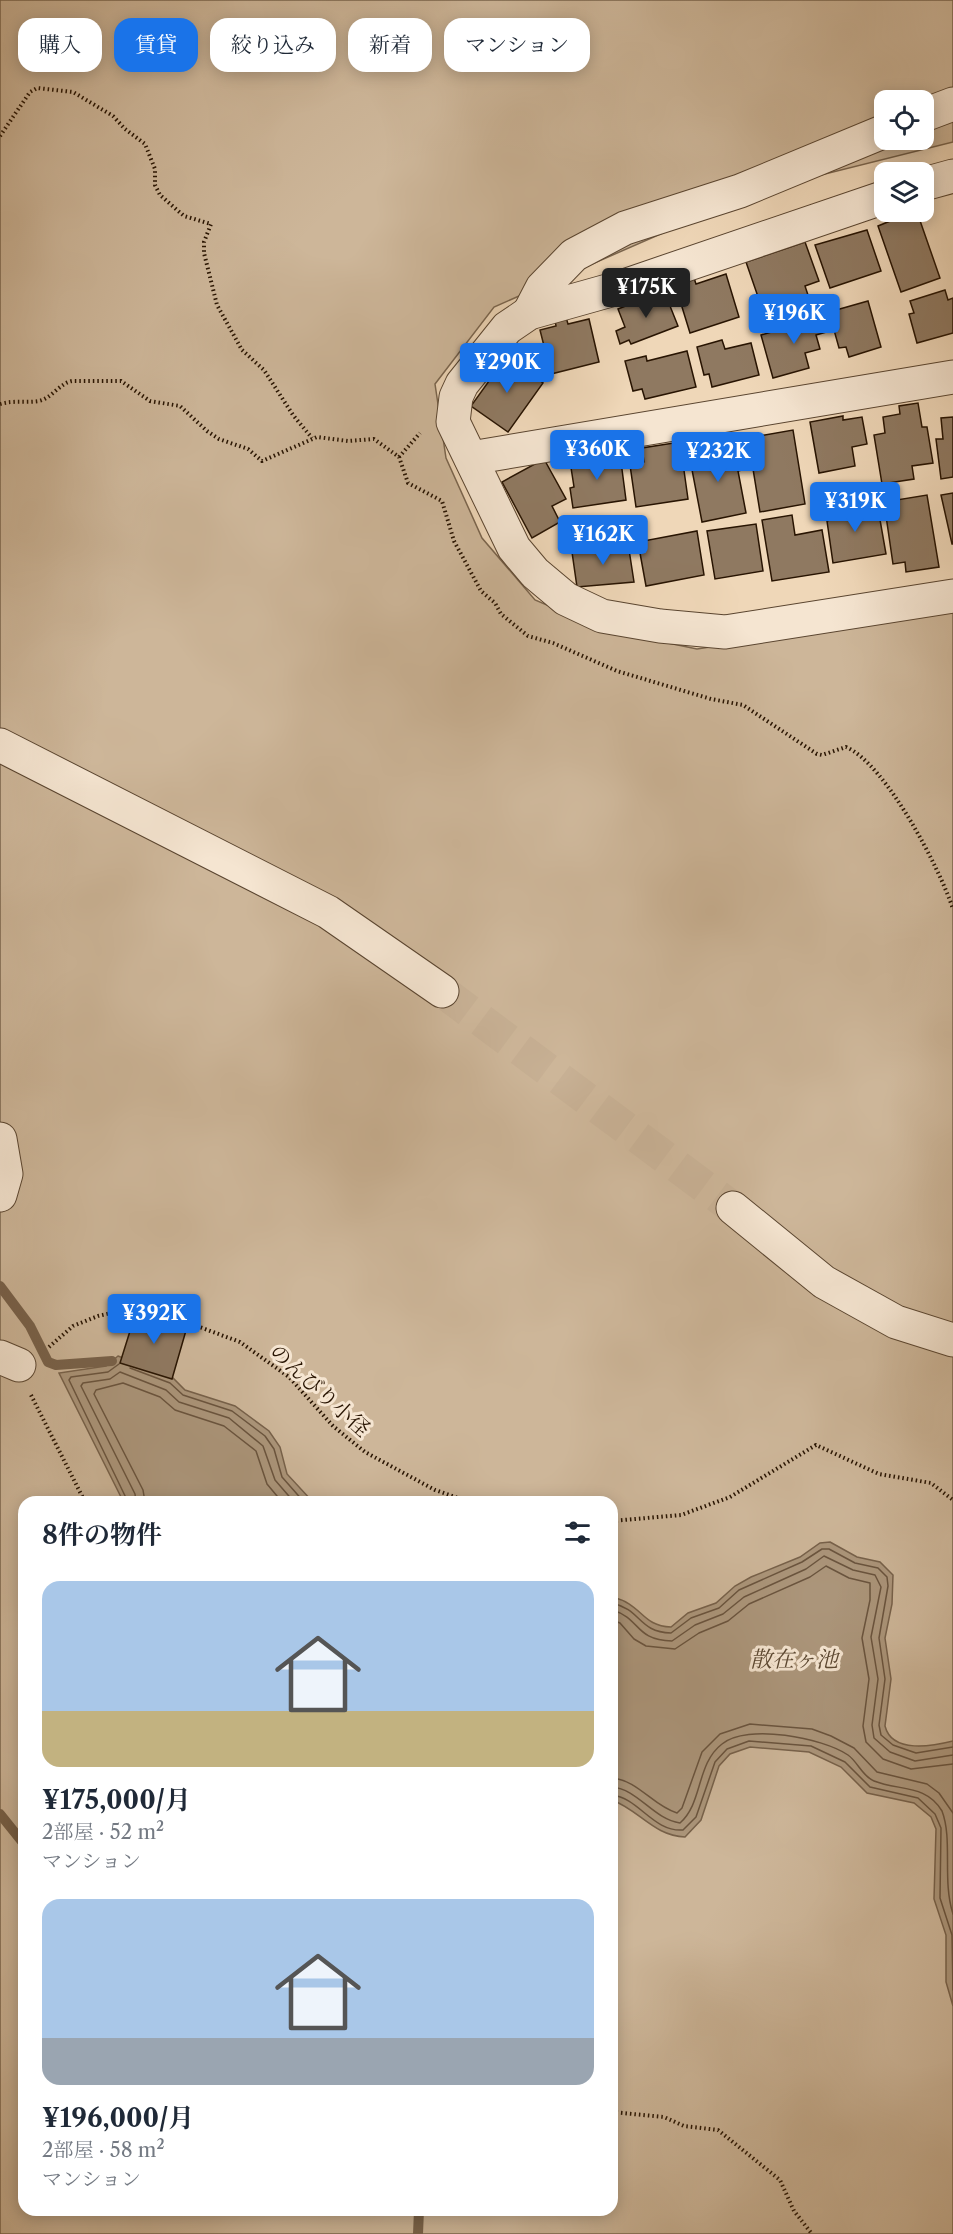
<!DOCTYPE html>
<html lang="ja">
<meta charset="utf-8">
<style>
:root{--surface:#fff;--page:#f2f2f3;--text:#1f2937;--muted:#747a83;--accent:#1a73e8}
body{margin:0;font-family:"Libre Caslon Text","Noto Serif JP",serif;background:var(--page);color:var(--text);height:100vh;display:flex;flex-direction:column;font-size:22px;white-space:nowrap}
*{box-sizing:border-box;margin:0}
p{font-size:20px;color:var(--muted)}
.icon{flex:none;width:33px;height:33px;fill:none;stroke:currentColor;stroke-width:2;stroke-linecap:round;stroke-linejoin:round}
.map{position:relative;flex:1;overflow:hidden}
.details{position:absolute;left:18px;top:1496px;width:600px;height:720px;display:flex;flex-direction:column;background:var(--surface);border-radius:18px;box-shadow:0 3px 15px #0003}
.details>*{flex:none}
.top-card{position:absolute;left:18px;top:18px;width:600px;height:54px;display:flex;gap:12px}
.controls{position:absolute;left:874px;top:90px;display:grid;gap:12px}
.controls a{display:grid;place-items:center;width:60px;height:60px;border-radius:12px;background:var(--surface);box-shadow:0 3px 15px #0003;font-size:30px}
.price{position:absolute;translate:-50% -51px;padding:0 14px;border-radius:6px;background:var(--accent);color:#fff;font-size:20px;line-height:39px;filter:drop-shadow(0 2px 3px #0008)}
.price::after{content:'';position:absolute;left:50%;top:36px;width:18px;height:14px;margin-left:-9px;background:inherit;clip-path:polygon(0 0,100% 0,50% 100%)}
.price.current{background:#222;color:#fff}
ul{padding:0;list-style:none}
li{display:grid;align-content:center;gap:12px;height:318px;padding:0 24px}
li span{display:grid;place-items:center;height:186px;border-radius:18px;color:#555}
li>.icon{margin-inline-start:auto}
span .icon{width:108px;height:108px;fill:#fffc;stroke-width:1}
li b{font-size:26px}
h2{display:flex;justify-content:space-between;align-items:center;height:72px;padding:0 24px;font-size:26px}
.chip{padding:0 21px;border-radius:18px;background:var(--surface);box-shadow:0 3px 15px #0003;font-size:21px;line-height:54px}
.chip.current{background:var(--accent);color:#fff}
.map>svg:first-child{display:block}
.green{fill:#cdb699;stroke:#7a654e;stroke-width:1.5;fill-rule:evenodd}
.water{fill:#ab957a;stroke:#77614a;stroke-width:1.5}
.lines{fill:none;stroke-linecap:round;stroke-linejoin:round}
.shore{stroke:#6a543e;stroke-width:1.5}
.stream{stroke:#77614a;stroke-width:10}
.building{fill:#8f7961;stroke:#281402;stroke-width:1.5}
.minor-tunnel{stroke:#c7b094;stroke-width:33;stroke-dasharray:33 16;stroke-linecap:butt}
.minor-casing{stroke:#5a4530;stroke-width:35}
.path{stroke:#281402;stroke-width:4;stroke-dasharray:1.5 3;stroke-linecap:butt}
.minor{stroke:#f5e5d1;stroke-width:33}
.labels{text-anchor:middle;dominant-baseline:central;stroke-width:6;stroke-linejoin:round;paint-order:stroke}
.street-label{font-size:21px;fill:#281402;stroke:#f5e5d1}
.water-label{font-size:22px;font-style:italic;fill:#5c4832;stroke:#f5e5d1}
</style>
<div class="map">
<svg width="953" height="2234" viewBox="0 0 953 2234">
<rect width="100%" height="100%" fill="#efd7b8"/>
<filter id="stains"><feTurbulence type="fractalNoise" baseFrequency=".00333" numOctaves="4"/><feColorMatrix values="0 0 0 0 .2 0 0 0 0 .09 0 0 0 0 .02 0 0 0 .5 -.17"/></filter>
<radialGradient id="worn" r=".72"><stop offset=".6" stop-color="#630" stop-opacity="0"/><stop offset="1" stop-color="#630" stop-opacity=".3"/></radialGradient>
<path class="green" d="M0 0H953V142L761 190 494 307 435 384 446 458 482 538 535 600 605 630 697 649 953 610V2234H0ZM885 100H924V140H885ZM24 1502H612V2210H24Z"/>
<g class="water">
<path d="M118 1356 173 1378 185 1390 235 1406 269 1431 280 1447 287 1474 312 1501H123L59 1373 106 1366Z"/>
<path d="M830 1542 857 1557 880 1562 893 1575 892 1604 885 1638 891 1679 885 1726C892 1754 933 1746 953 1741V2006L946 1982V1935L934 1899 936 1829 931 1817 914 1803 867 1793 841 1767 809 1752 750 1747 730 1754 719 1766 701 1820 685 1837C654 1836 639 1810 612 1800V1597C643 1604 641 1626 671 1627L688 1613 716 1603 735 1586 751 1577 800 1557 820 1543Z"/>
</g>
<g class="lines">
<g class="shore">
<path d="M119 1364 108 1372 71 1377 69 1380 128 1502"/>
<path d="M130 1368 170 1383 183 1395 232 1411 265 1436 274 1449 282 1477 304 1502"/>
<path d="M136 1502 135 1494 81 1386 83 1383 110 1379 120 1372 166 1390 179 1402 229 1418 263 1446 275 1480 294 1502"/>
<path d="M145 1502 143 1490 94 1394 96 1390 123 1383 160 1397 175 1410 224 1426 256 1451 267 1484 282 1502"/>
<path d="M612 1603C642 1610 638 1632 671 1633L691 1618 719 1608 739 1590 802 1562 822 1549H829L855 1563 878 1568 887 1577 888 1586 879 1638 885 1679 879 1725 881 1735 893 1745 916 1753 953 1747"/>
<path d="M612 1610C641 1618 634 1640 672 1641L695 1625 723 1614 744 1597 806 1569 824 1556 853 1570 875 1575 881 1587 871 1637 878 1679 872 1725 874 1738 890 1752 915 1761 953 1755"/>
<path d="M612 1620 620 1623 634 1639 646 1646 675 1649 699 1633 728 1621 749 1604 810 1577 826 1566 849 1578 870 1583V1600L862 1638 869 1679 863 1726 866 1742 883 1759 911 1769 953 1764"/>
<path d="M612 1778C638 1780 653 1806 677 1813L682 1808 702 1752 720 1734 750 1724 812 1729 831 1736 854 1748 877 1772 927 1784 939 1793 953 1813"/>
<path d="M612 1787C638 1789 653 1819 680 1823 703 1803 696 1764 722 1744 747 1723 823 1738 848 1755 858 1762 862 1776 874 1781 899 1791 926 1784 942 1811 953 1840 942 1880 953 1914"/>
<path d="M612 1795C639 1798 653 1832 683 1830L696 1817 715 1762 727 1749 749 1741 811 1746 845 1762 870 1787 918 1798 935 1814 941 1828 940 1898 952 1935 953 1990"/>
</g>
<g class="stream">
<path d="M0 1286 30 1326 48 1362 56 1365 112 1361"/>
<path d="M0 1814 24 1844"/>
<path d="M418 2234 419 2210"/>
</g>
</g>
<g class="building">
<path d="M903 212H917L940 278 901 292 878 226 895 219 893 215Z"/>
<path d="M867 230 881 271 830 288 815 245Z"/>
<path d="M805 242 819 281 805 286 809 298 764 314 746 262Z"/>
<path d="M726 274 739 317 690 333 674 281 693 275 696 284Z"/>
<path d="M945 290 948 300 953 298V333L917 343 909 314 914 313 910 301Z"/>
<path d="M664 291 678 326 631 344 629 340 620 344 616 331 625 327 618 309Z"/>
<path d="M868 301 881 347 849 357 846 347 839 348 829 312Z"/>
<path d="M825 313 830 331 816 335 820 349 805 353 809 368 773 378 761 335 800 324 799 320Z"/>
<path d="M566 317 568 324 589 319 599 362 551 374 540 330 556 326 555 320Z"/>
<path d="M722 340 725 349 751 343 759 375 712 387 709 374 704 375 697 347Z"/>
<path d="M687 351 696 387 645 399 642 389 633 391 625 361 646 356 647 361Z"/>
<path d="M507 356 543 383 508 432 471 406Z"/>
<path d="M918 403 922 427H927L933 463 912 466 914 479 882 484 874 435 885 433 883 417 900 414 899 406Z"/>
<path d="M843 416V420L862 417 867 444 852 447 855 466 819 473 810 422Z"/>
<path d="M953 417V477L941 479 936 439H943L941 418Z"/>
<path d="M793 430 805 504 760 512 748 438Z"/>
<path d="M680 442 688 499 636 507 630 465 644 462 642 448Z"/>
<path d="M737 444 742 470 738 471 746 513 702 522 689 454Z"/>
<path d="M620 454 626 500 573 508 570 488 574 487 570 461Z"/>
<path d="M544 459 566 499 552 506 560 522 532 538 502 482Z"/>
<path d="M953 493V544H952L941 495Z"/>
<path d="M927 495 939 567 906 572 905 562 893 564 884 502Z"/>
<path d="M873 503 875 515 879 514 886 554 833 563 827 521 830 520 829 510Z"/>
<path d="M792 515 795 535 822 530 829 572 772 581 762 520Z"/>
<path d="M756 524 763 571 715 579 707 531Z"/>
<path d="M697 531 704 575 646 586 638 542Z"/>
<path d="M628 543 634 582 577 587 572 552Z"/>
<path d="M136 1312 187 1327 172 1379 120 1363Z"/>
</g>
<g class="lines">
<path class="minor-tunnel" d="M442 991 733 1208"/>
<g class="minor-casing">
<g id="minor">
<path d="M924 115 953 104"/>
<path d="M924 184 953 176"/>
<path d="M885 197 618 288 529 313 507 328 462 384 456 397 453 422 514 548 535 573 566 599 602 616 660 626 725 632 953 596"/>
<path d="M529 313 542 288 574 255 625 228 740 191 885 131"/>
<path d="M471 458 953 377"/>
<path d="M0 745 328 912 442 991"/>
<path d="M0 1139 6 1174 0 1195"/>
<path d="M733 1208 824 1282 896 1322 953 1340"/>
<path d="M0 1357 19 1365"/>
</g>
</g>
<g class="path">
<path d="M0 136 30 92 37 88 73 92 113 116 125 129 145 144 155 169V185L160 195 184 216 211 224 204 242V253L217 305 242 350 264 370 293 415 312 438"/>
<path d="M0 404C14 400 26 403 39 401 52 398 60 383 72 381H121L150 401 180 406 207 431 219 439 248 449 262 461 317 437 348 441 374 439 399 457 408 483 442 501 454 541 481 591 495 603 501 614 528 636 553 643 617 671 711 699 743 705 817 754 822 755 846 747C886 764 940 869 953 909"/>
<path d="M399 457 420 433"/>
<path d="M49 1347 73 1326 98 1316 143 1306 240 1342 289 1377 333 1426 365 1452 435 1490 469 1502"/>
<path d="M31 1395 85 1502"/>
<path d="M612 1521 681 1515 730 1497 816 1445 879 1474 931 1483 953 1500"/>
<path d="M612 2112 664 2117 684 2126 718 2130 780 2180 794 2211 812 2234"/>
</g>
<use href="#minor" class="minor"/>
</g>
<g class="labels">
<g class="street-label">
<text transform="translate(320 1390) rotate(42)">のんびり小径</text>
</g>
<g class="water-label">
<text x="794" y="1659">散在ヶ池</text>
</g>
</g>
<rect width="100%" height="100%" filter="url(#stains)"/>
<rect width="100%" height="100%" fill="url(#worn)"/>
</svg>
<div class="controls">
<a><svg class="icon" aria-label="locate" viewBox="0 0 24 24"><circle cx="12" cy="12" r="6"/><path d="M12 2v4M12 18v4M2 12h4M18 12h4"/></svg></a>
<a><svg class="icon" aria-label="layers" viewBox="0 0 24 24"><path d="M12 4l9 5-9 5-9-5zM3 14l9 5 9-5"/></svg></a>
</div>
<b class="price current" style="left:646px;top:319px">¥175K</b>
<b class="price" style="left:794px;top:345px">¥196K</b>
<b class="price" style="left:507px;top:394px">¥290K</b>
<b class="price" style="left:597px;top:481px">¥360K</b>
<b class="price" style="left:718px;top:483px">¥232K</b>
<b class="price" style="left:855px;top:533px">¥319K</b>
<b class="price" style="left:603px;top:566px">¥162K</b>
<b class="price" style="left:154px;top:1345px">¥392K</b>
<div class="top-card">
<a class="chip">購入</a>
<a class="chip current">賃貸</a>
<a class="chip">絞り込み</a>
<a class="chip">新着</a>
<a class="chip">マンション</a>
</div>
<section class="details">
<h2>8件の物件<svg class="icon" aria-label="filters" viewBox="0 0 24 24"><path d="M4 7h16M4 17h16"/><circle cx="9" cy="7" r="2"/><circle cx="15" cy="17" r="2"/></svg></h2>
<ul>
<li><span style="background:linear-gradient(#a9c7e8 70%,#c2b280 0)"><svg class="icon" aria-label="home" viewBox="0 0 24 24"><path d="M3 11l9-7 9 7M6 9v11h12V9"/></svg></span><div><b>¥175,000/月</b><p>2部屋 · 52 m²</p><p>マンション</p></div></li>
<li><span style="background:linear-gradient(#a9c7e8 75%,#9aa5b1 0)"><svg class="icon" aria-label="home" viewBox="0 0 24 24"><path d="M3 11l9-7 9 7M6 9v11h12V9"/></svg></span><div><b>¥196,000/月</b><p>2部屋 · 58 m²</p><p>マンション</p></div></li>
</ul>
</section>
</div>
